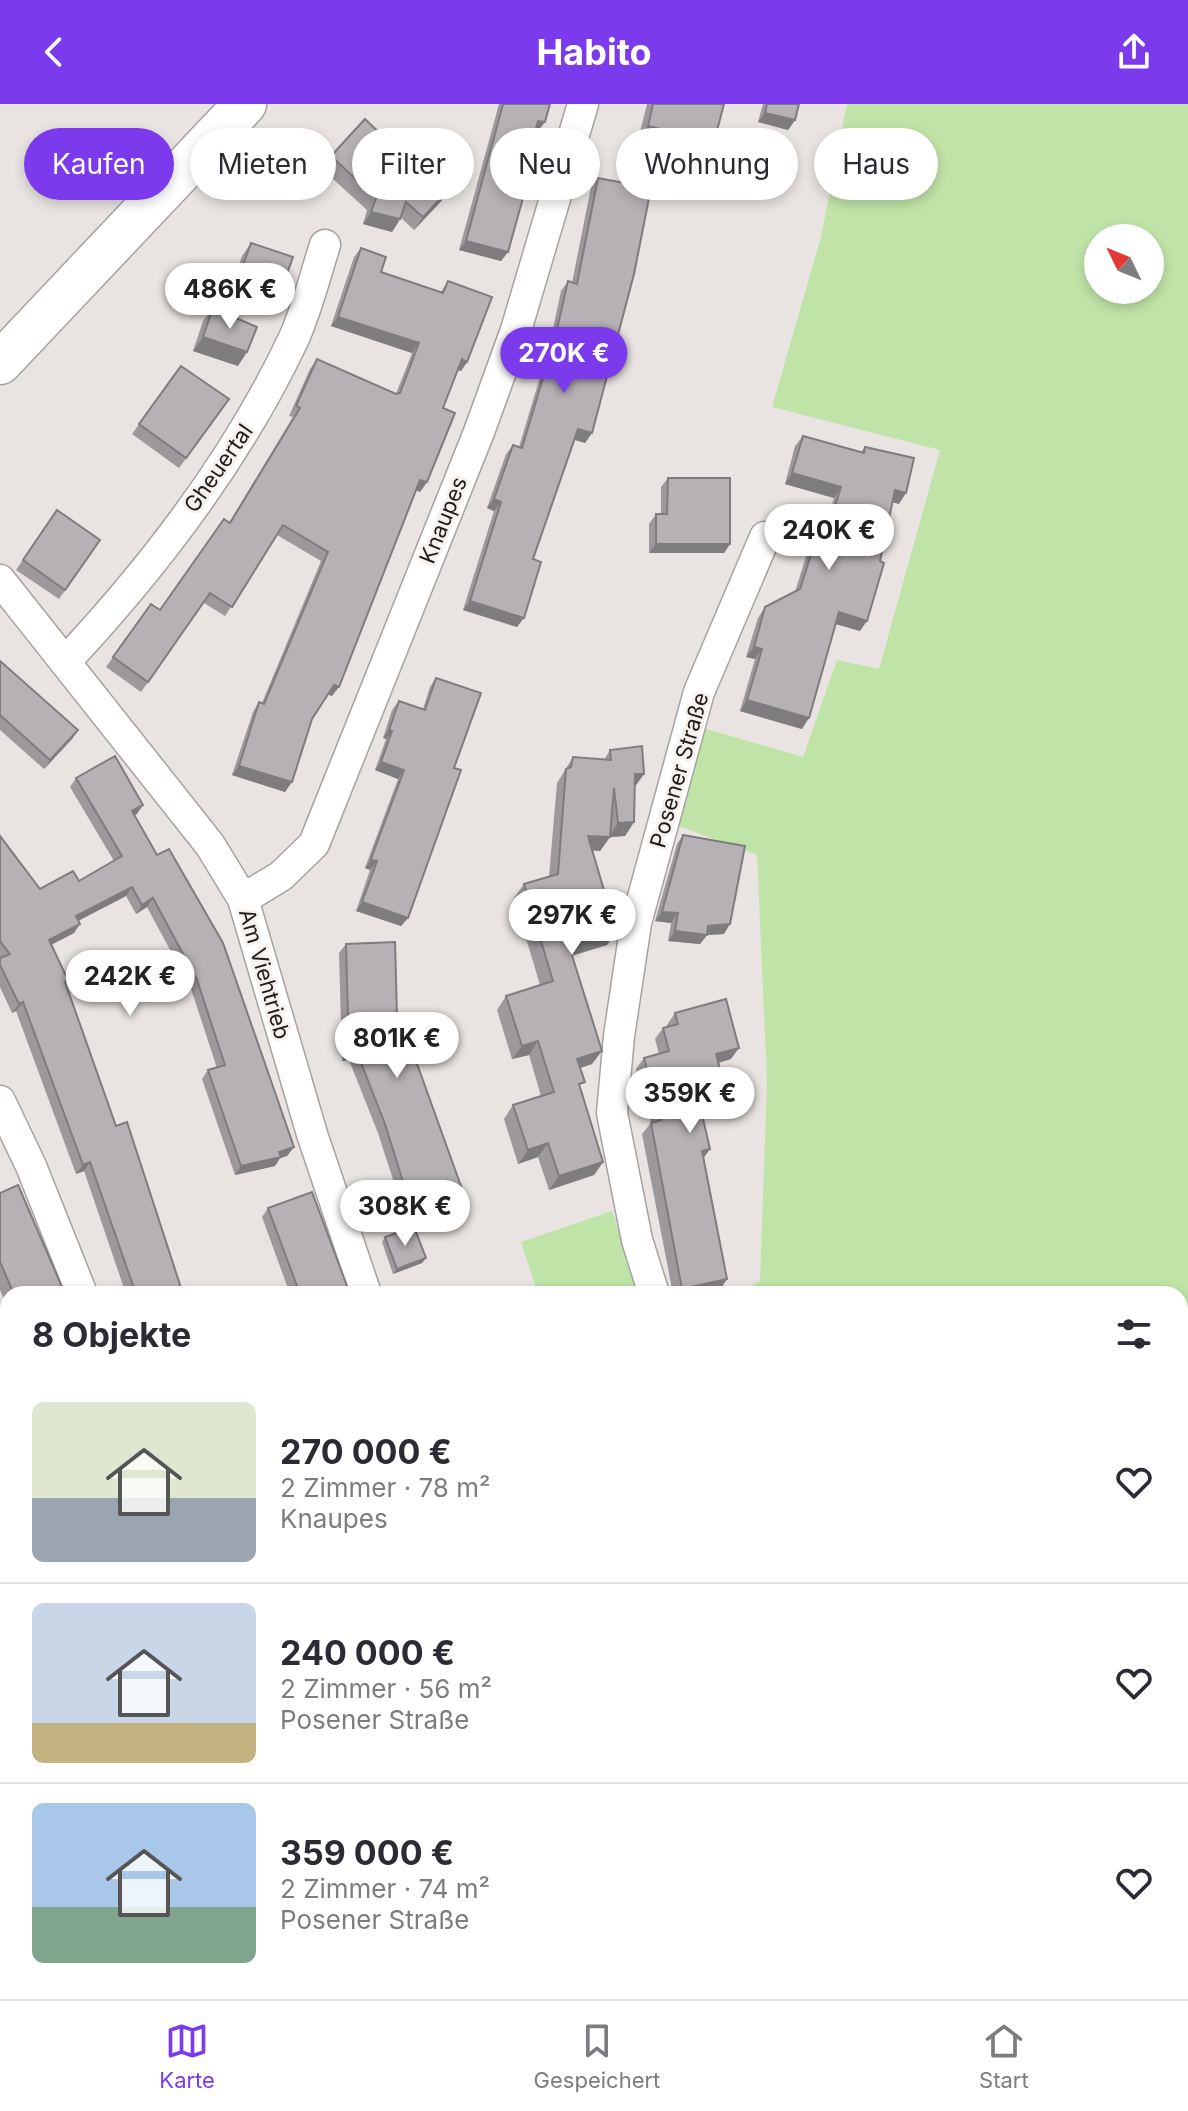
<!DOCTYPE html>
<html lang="de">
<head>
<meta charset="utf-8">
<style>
	:root { --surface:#fff; --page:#f7f7f7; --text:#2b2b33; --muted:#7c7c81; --line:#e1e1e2; --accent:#7c3aed }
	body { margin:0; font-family:Inter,sans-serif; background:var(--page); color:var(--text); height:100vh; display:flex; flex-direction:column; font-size:30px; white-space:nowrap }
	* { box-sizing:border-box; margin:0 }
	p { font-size:26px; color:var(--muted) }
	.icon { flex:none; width:44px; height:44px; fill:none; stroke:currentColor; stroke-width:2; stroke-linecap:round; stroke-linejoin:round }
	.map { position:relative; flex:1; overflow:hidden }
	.drawer { position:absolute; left:0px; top:1182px; width:1188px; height:714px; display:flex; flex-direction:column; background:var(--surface); border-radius:24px 24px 0 0; box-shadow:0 4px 12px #0003 }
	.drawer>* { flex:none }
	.top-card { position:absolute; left:24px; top:24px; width:1140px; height:72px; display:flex; gap:16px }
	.needle { width:52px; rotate:313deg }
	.fabs { position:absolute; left:1084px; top:120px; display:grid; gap:16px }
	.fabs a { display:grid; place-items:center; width:80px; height:80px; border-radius:50%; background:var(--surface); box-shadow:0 4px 12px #0003; font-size:40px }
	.price { position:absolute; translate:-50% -68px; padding:0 18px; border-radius:28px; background:#fff; color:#222; font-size:26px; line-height:52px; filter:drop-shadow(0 2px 4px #0008) }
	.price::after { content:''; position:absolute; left:50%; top:48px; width:24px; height:18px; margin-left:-12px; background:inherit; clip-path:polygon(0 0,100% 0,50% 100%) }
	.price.current { background:var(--accent); color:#fff }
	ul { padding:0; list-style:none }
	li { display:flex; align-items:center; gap:24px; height:200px; padding:0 32px }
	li+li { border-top:2px solid var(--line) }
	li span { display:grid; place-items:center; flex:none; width:224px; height:160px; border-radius:12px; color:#555 }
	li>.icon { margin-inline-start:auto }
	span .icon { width:96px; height:96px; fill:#fffc; stroke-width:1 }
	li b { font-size:34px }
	h2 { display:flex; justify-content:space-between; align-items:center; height:96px; padding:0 32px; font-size:34px }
	.chip { padding:0 28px; border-radius:36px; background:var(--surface); box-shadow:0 4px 12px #0003; font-size:28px; line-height:72px }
	.chip.current { background:var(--accent); color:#fff }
	header { display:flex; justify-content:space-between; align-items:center; height:104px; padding:0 32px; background:var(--accent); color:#fff; font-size:36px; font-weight:700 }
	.tabs { display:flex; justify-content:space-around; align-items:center; height:112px; border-top:2px solid var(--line); background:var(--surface); font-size:22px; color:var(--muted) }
	.tabs a { display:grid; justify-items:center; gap:4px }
	.tabs .current { color:var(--accent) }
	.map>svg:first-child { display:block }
</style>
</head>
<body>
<header><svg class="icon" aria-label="back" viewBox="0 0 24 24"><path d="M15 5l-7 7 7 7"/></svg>Habito<svg class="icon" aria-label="share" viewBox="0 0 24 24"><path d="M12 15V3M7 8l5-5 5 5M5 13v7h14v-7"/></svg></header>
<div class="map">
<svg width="1188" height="1895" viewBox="0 0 1188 1895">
	<rect width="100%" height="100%" fill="#e9e4e1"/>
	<g fill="#c0e4a8" fill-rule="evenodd">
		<path d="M847 0H1188V1606L1180 1605V1190H738L760 1177 767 977 757 751 676 721 703 624 803 653 837 556 879 565 940 346 772 303 821 133ZM1098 134H1150V186H1098Z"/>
		<path d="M612 1107 640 1190H538L521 1138Z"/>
		<path d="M1180 1628 1188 1629V1895H1104L1098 1888H1180Z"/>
		<path d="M186 1888H416L421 1895H190Z"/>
	</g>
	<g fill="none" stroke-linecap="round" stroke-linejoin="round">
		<g stroke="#a7a29f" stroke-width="33">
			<g id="minor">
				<path d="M0 476 210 741 243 795 312 1030 366 1190"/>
				<path d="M65 558C155 462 238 353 294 234 307 205 315 172 325 141"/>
				<path d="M243 795 281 772 314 740 479 328 516 226 583 0"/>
				<path d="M0 997 31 1062 82 1190"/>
				<path d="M654 1190 637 1136 612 1009 619 932 636 819 699 588 765 433"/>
				<path d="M0 1535 8 1533"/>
				<path d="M0 1644 8 1665"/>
				<path d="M0 1726 8 1723"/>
				<path d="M129 1888 133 1895"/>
				<path d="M421 1888 426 1895"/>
				<path d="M849 1888 855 1895"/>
			</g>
		</g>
		<g stroke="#a7a29f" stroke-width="45">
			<path id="secondary" d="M0 259 245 0"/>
		</g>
		<use href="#minor" stroke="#fff" stroke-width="30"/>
		<use href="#secondary" stroke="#fff" stroke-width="42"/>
	</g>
	<g fill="#9d989c">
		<path d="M499 0H550L538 27H536L522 74 508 148 501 157 459 146Z"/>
		<path d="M647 0H724L705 52 638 36Z"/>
		<path d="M763 0H799L795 16 788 26 758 18Z"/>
		<path d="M390 39 457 77 448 90 414 126 401 114 392 128 363 120 367 106 322 65 331 52Z"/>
		<path d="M598 74 592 329 585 339 575 336 533 455 517 523 463 506 494 407 487 404 506 350 513 341 519 343 549 243 561 187 568 177 572 179 591 83Z"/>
		<path d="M251 139 271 202 229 189 242 152Z"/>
		<path d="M361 144 381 168 441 188 448 177 467 258 461 267 458 266 443 304 427 378 420 388 416 386 332 592 328 590 312 615 285 688 232 671 253 608 259 598 262 599 321 457 277 431 225 512 204 499 141 588 106 563 151 500 160 506 229 419 293 313 289 312 310 265 317 255 396 290 412 249 331 222 354 153Z"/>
		<path d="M213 204 238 262 193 247 203 217Z"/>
		<path d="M181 262 229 295 179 364 132 330Z"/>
		<path d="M803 332 861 348 865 343 899 400 893 398 860 527 836 520 802 625 740 607 755 555 746 553 758 514 765 503 795 488 809 443 817 432 822 434 834 394 785 380 795 342Z"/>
		<path d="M668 374 730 440 724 449H649V420L656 410H661V383Z"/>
		<path d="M57 406 100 436 59 495 16 466Z"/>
		<path d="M0 557 78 626 72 635 44 665 0 626Z"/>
		<path d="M436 574 454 664 408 814 401 822 356 807 370 766 365 764 366 761 398 675 375 666 386 635 383 634 392 606 399 597 423 605 430 583Z"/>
		<path d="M610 646 644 670 635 682 634 718 625 732 610 733 600 747 592 746 616 827 607 841 572 852 592 960 580 964V985L603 1058 594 1071 549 1086 538 1053 518 1060 504 1015 513 1001 541 992 529 951 512 955 497 906 506 892 540 881 514 794 524 780 549 772 557 679 573 653 604 656Z"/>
		<path d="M76 674 137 710 134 711 294 1043 287 1052 280 1054 275 1062 235 1071 202 975 208 966 217 964 191 885 147 803 136 810 126 792 78 817 74 829 51 841 116 1022 183 1190H126L84 1067 76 1070 16 907 12 909 0 883V732L40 785 79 777 114 757 70 683Z"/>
		<path d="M683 731 724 830 707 831 700 840 668 837 671 819 655 817 677 740Z"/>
		<path d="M346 840 398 948 466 1096 460 1105 408 1122 378 1029 349 956 342 957 339 849Z"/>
		<path d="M675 909 731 955 718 959 724 981 716 993 699 998 710 1045 703 1054 727 1175 719 1187 704 1190H673L642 1030 651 1019 636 965 644 954 659 950 655 935 663 924 667 922V921Z"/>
		<path d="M0 1089 65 1190H8V1205L0 1186Z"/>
		<path d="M268 1104 350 1190H290L262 1113Z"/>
		<path d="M385 1133 426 1154 422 1159 393 1170 382 1138Z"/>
		<path d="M8 1734V1817L0 1800 4 1735Z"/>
		<path d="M8 1851V1888H95L84 1895H0V1871L7 1866 2 1859Z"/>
		<path d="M481 1888H541L532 1895H486Z"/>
		<path d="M758 1888H831L837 1895H765Z"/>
		<path d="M917 1888H993L999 1894 1011 1895H924Z"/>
	</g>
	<g fill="#7f7c7f">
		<path d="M765 9 795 16 788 26 758 18Z"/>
		<path d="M538 17 545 18 538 27 532 26Z"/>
		<path d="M648 22 714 38 705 52 638 36Z"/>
		<path d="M457 77 448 90 414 126 423 113Z"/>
		<path d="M371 108 400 115 392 128 363 120Z"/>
		<path d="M466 137 508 148 501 157 459 146Z"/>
		<path d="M238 175 280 189 271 202 229 189Z"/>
		<path d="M338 213 419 239 412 249 331 222Z"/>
		<path d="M203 233 247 248 238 262 193 247Z"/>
		<path d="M462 255 467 258 461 267 455 265Z"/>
		<path d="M578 325 592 329 585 339 572 335Z"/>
		<path d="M792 369 841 383 834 394 785 380Z"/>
		<path d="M420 376 427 378 420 388 414 385Z"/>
		<path d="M895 386 906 389 899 400 888 397Z"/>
		<path d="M494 395 501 398 494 407 487 404Z"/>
		<path d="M656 440H730L724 449H649Z"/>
		<path d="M470 497 524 514 517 523 463 506Z"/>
		<path d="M839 508 867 517 860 527 832 519Z"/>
		<path d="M754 543 762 545 755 555 746 553Z"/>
		<path d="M334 581 339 583 332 592 327 590Z"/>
		<path d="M747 596 809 614 802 625 740 607Z"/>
		<path d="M78 626 72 635 44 665 50 656Z"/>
		<path d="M389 626 392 627 386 635 383 634Z"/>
		<path d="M381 658 404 666 398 675 375 666Z"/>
		<path d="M239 662 292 678 285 688 232 671Z"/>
		<path d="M635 670H644L634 684Z"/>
		<path d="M143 701 137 710 126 716 132 707Z"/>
		<path d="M634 718 625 732 609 733 618 719Z"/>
		<path d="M588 732 610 733 600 747 578 745Z"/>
		<path d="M371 756 377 757 370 766 365 764Z"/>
		<path d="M132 783 126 792 70 821 76 812Z"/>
		<path d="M153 794 147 803 136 810 142 801Z"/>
		<path d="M362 798 408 814 401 822 356 807Z"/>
		<path d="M662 808 678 809 671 819 655 817Z"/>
		<path d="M80 820 74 829 43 845 49 836Z"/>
		<path d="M730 820 724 830 707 831 700 840 668 837 675 827Z"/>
		<path d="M616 827 607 841 559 855 569 842Z"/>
		<path d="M23 898 16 907 12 909 19 900Z"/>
		<path d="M538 937 529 951 512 955 522 942Z"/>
		<path d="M739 944 731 955 708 962 716 950Z"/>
		<path d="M356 946 349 956 342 957 349 948Z"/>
		<path d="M602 947 592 960 568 968 577 955Z"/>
		<path d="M724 981 716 993 689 1000 697 989Z"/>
		<path d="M548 1039 538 1053 518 1060 528 1046Z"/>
		<path d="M294 1043 287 1052 280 1054 275 1062 235 1071 241 1062Z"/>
		<path d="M710 1045 702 1056V1047Z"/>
		<path d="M90 1058 84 1067 76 1070 83 1061Z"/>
		<path d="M603 1058 594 1071 549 1086 559 1072Z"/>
		<path d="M466 1096 460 1105 408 1122 414 1113Z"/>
		<path d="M426 1154 422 1159 393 1170 397 1165Z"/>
		<path d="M727 1175 719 1187 704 1190H678L682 1185Z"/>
		<path d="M8 1490V1496L0 1501V1495Z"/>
		<path d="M8 1700V1706L0 1709V1703Z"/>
		<path d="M87 1888H95L84 1895H76Z"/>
		<path d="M536 1888H541L532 1895H525Z"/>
	</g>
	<g fill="#b6b1b5" stroke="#7f7c7f" stroke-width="2">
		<path d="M503 0H550L545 18 538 17 522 74 528 76 508 148 466 137Z"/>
		<path d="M653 0H724L714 38 648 22Z"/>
		<path d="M767 0H799L795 16 765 9Z"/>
		<path d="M365 15 390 39 402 27 457 77 423 113 406 98 400 115 371 108 376 94 331 52Z"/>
		<path d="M598 74 651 84 634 170 592 329 578 325 533 455 541 458 524 514 470 497 501 398 494 395 513 341 522 344 555 234 568 177 577 180Z"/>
		<path d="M251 139 293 153 280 189 238 175Z"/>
		<path d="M361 144 386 153 381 168 443 189 448 177 492 193 467 258 462 255 443 304 455 309 427 378 420 376 339 583 334 581 312 615 292 678 239 662 259 598 264 600 328 448 283 421 232 503 210 489 148 578 113 553 151 500 160 506 224 415 230 419 300 304 296 302 317 255 396 290 400 289 419 239 338 213Z"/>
		<path d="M213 204 257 223 247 248 203 233Z"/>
		<path d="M181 262 229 295 186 354 139 320Z"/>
		<path d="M803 332 864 349 865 343 914 354 906 389 895 386 880 457 884 459 867 517 839 508 809 614 747 596 762 545 754 543 765 503 800 485 817 432 825 435 841 383 792 369Z"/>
		<path d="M668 374H730V440H656V410H667Z"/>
		<path d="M57 406 100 436 65 486 23 456Z"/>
		<path d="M0 557 78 626 50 656 0 611Z"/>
		<path d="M436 574 481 589 454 664 461 666 408 814 362 798 377 757 371 756 372 752 404 666 381 658 392 627 389 626 399 597 425 606Z"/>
		<path d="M642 642 644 670H635L634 718 618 719 614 684 610 733 588 732 616 827 569 842 602 947 577 955 585 978 579 980 603 1058 559 1072 548 1039 528 1046 513 1001 554 988 538 937 522 942 506 892 553 877 524 780 558 770 566 665 571 663 573 653 611 656 610 646Z"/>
		<path d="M115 652 143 701 132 707 157 751 169 745 223 839 294 1043 279 1048 281 1053 241 1062 208 966 225 961 197 876 153 794 142 801 132 783 76 812 80 820 49 836 68 876 65 878 116 1022 127 1018 183 1190H136L90 1058 83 1061 23 898 19 900 0 861V854L10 850 0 837V732L40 785 73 767 79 777 122 752 76 674Z"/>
		<path d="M683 731 745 742 730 820 708 822 707 831 675 827 678 809 662 808Z"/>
		<path d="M395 838 398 948 411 943 466 1096 414 1113 385 1020 356 946 349 948 346 840Z"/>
		<path d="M726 895 739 944 716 950 724 981 697 989 710 1045 702 1047 727 1175 682 1185 651 1019 661 1016 644 954 669 947 663 924 678 920 675 909Z"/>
		<path d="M18 1081 65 1190H14L0 1158V1089Z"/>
		<path d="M312 1088 350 1190H300L268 1104Z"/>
		<path d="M414 1123 426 1154 397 1165 385 1133Z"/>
		<path d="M224 1186 226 1190H214Z"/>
		<path d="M0 1391 8 1407V1490L0 1495Z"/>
		<path d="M0 1665 6 1672 8 1677V1700L0 1703Z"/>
		<path d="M0 1732 4 1735 8 1734V1795L7 1791 0 1794Z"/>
		<path d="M8 1866V1888H87L76 1895H0V1871Z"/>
		<path d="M493 1888H536L525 1895H498Z"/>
		<path d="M773 1888H831L837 1895H780Z"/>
		<path d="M932 1888H993L999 1894 1005 1888 1011 1895H939Z"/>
	</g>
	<g text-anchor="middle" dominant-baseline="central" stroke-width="6" stroke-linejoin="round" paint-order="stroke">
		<g font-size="22" fill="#1f1d1c" stroke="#f7f1ee">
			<text transform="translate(218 364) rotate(-55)">Gheuertal</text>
			<text transform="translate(443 416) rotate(-68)">Knaupes</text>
			<text transform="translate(679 666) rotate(-74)">Posener Straße</text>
			<text transform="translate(265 870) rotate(74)">Am Viehtrieb</text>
		</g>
	</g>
</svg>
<div class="fabs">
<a><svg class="needle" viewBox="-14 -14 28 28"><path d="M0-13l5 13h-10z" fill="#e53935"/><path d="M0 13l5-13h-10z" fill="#7c7c81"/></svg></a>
</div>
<b class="price" style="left:230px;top:227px">486K €</b>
<b class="price current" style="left:564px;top:291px">270K €</b>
<b class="price" style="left:829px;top:468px">240K €</b>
<b class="price" style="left:572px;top:853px">297K €</b>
<b class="price" style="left:130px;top:914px">242K €</b>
<b class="price" style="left:397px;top:976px">801K €</b>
<b class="price" style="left:690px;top:1031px">359K €</b>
<b class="price" style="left:405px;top:1144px">308K €</b>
<div class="top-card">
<a class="chip current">Kaufen</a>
<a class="chip">Mieten</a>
<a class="chip">Filter</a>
<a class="chip">Neu</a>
<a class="chip">Wohnung</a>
<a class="chip">Haus</a>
</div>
<section class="drawer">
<h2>8 Objekte<svg class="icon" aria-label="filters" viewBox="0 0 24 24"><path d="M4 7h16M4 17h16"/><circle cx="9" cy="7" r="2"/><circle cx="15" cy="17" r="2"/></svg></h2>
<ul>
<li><span style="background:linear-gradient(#dfe7d0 60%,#9aa5b1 0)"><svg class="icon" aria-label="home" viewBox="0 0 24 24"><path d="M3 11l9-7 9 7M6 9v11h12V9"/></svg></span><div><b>270 000 €</b><p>2 Zimmer · 78 m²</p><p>Knaupes</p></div><svg class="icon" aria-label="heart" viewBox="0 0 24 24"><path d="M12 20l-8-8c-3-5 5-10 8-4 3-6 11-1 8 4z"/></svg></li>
<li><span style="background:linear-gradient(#c9d6e8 75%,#c2b280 0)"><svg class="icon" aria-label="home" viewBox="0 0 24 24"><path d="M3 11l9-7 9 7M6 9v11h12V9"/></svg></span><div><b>240 000 €</b><p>2 Zimmer · 56 m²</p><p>Posener Straße</p></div><svg class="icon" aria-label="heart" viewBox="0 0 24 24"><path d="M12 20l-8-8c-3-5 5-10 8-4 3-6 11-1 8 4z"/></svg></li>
<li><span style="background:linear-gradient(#a9c7e8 65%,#7fa58c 0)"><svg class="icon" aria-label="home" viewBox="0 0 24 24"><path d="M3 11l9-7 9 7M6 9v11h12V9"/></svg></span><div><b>359 000 €</b><p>2 Zimmer · 74 m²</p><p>Posener Straße</p></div><svg class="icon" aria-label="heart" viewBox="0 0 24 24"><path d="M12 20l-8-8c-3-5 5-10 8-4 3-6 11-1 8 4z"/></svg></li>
</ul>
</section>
</div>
<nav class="tabs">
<a class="current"><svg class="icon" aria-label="map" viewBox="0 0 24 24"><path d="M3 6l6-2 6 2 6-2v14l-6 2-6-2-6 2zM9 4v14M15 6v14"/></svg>Karte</a>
<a><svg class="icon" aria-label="saved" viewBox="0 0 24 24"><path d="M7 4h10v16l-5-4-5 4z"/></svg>Gespeichert</a>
<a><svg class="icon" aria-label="home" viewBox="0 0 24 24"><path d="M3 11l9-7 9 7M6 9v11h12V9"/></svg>Start</a>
</nav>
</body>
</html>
